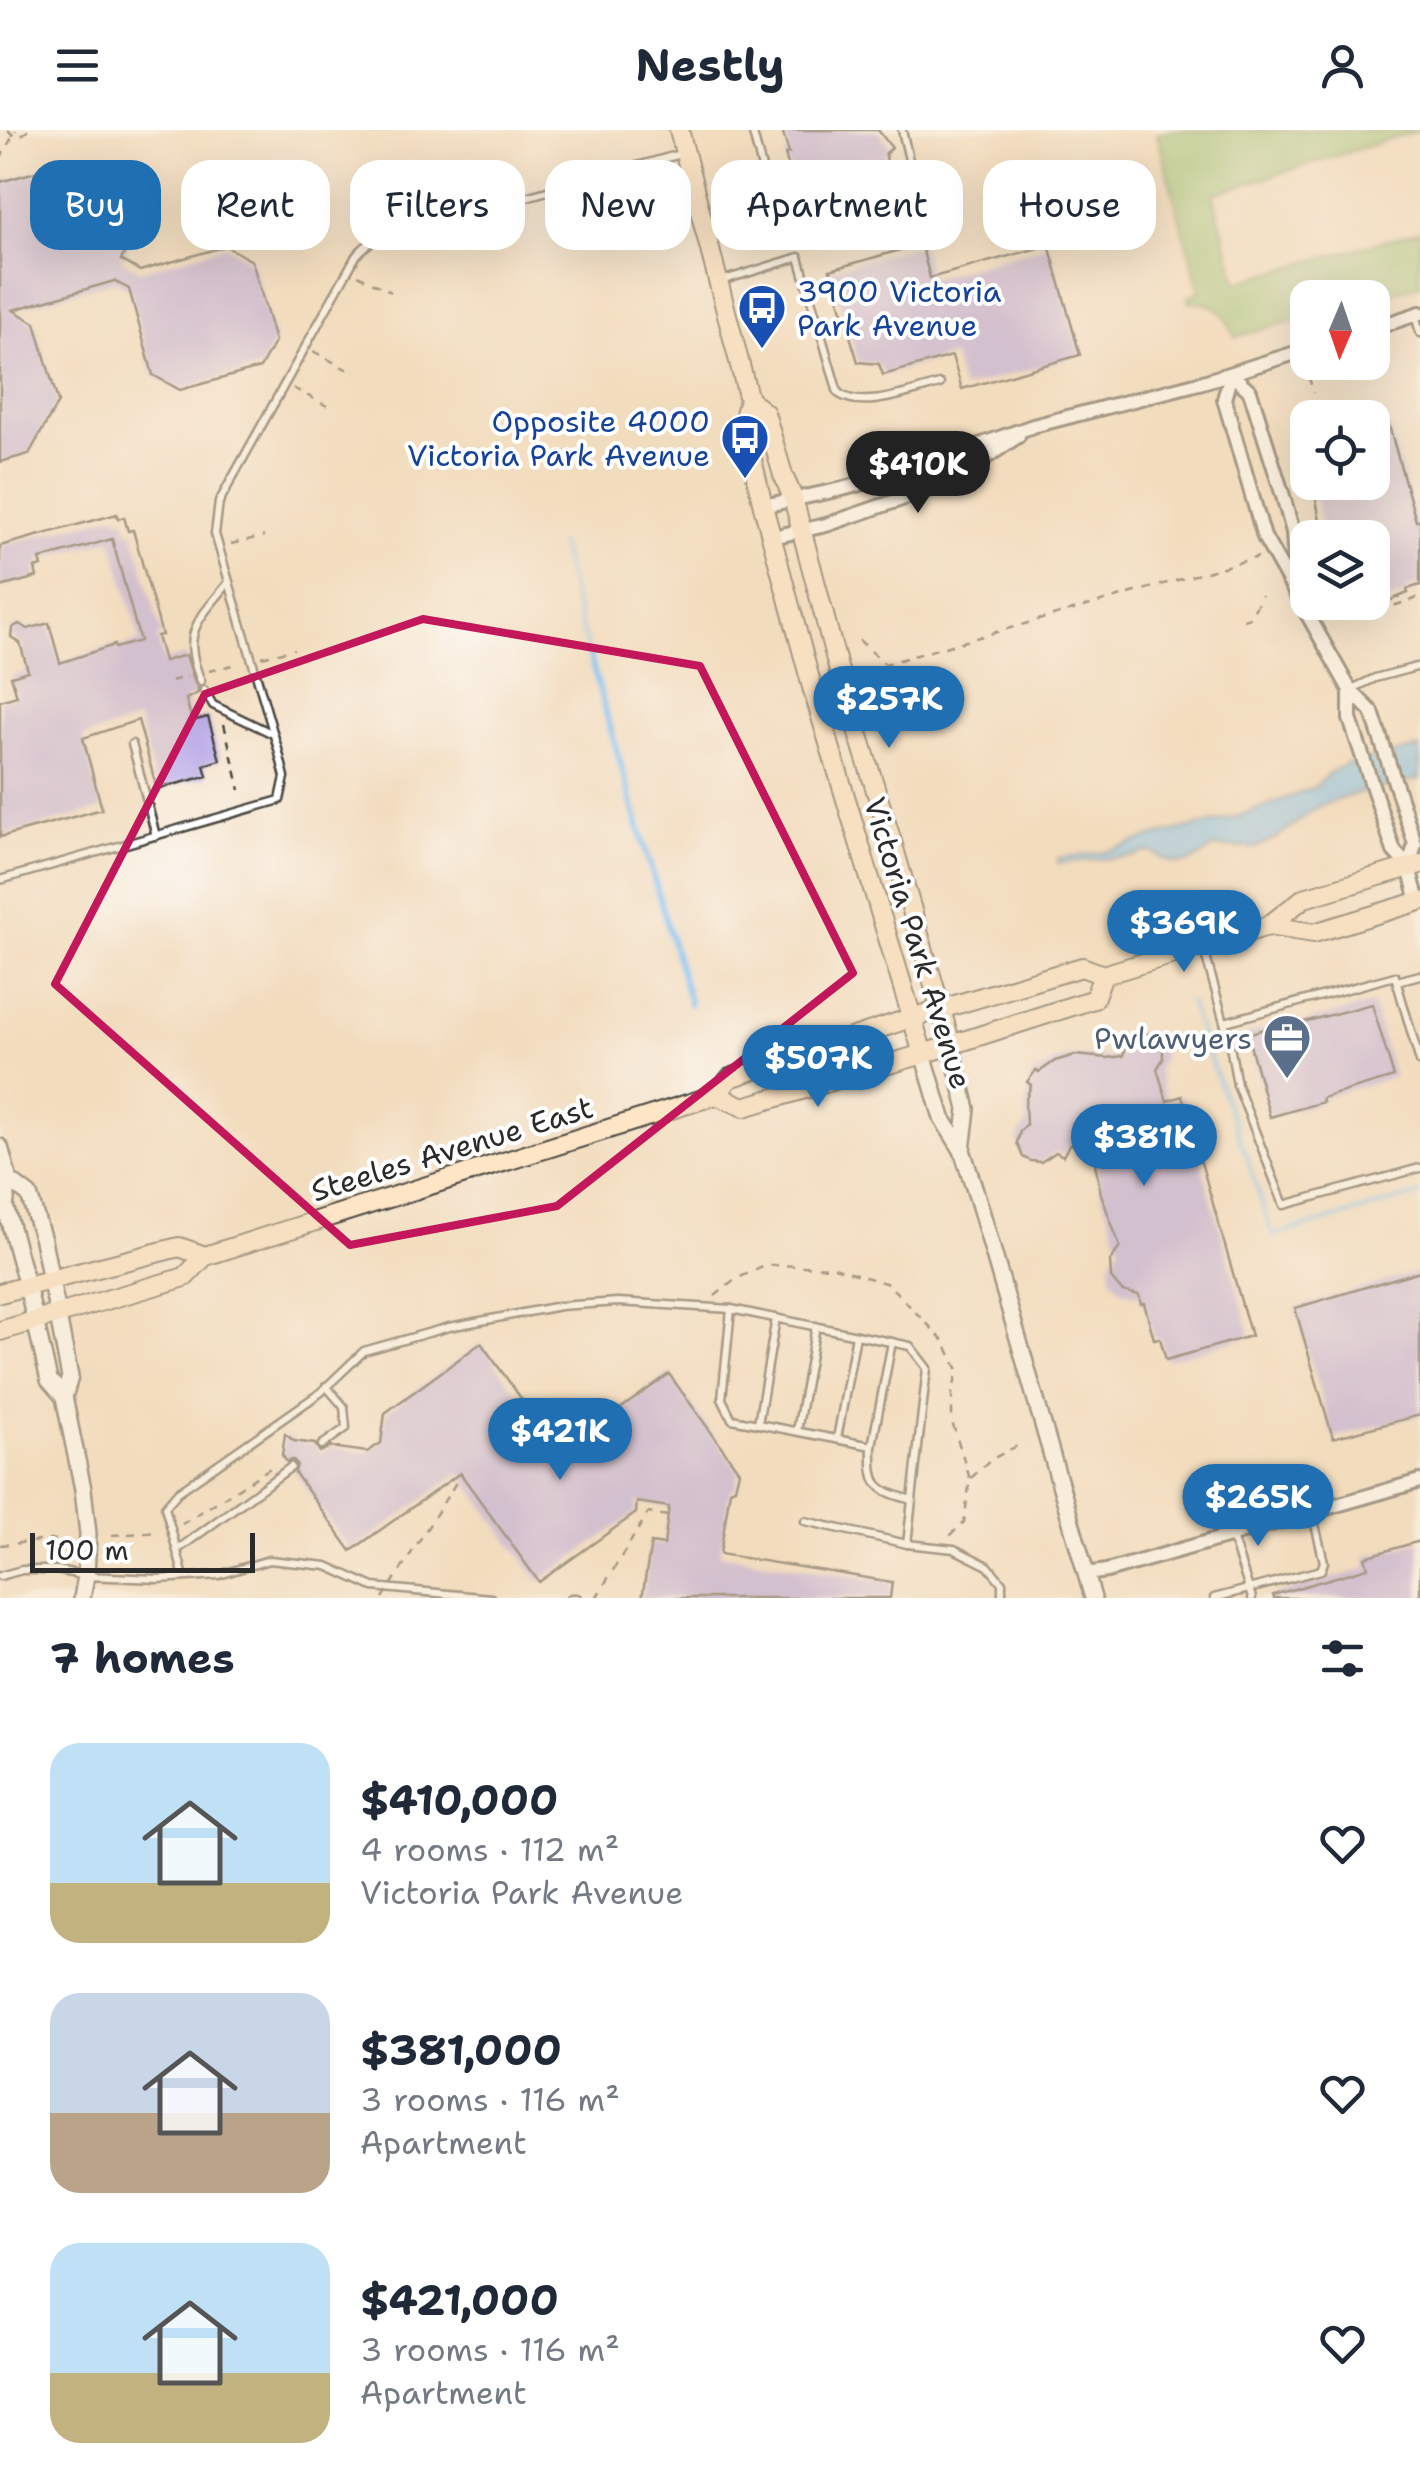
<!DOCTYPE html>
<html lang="en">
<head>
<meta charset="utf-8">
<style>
	:root { --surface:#fff; --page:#f6f6f7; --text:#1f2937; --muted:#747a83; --accent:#1f6fb2 }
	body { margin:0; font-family:"Shantell Sans",sans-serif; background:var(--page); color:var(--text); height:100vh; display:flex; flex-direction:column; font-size:38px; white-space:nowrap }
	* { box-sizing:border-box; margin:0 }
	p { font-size:32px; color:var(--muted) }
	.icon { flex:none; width:55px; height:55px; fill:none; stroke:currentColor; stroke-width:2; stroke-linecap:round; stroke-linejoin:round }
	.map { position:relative; height:1468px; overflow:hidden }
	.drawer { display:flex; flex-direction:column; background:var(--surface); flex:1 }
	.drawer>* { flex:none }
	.banner { position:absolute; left:30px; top:30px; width:1360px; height:90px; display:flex; gap:20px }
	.needle { width:65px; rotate:182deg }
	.fabs { position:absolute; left:1290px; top:150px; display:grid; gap:20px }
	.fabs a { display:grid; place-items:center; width:100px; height:100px; border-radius:20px; background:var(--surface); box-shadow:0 10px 40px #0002; font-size:50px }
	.scale { position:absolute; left:30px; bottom:25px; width:225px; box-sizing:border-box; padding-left:10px; border:5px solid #2b2b2b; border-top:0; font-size:28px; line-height:35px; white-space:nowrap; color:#2b2b2b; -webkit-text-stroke:8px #fff; paint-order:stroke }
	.price { position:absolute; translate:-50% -85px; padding:0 22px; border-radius:35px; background:var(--accent); color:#fff; font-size:32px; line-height:65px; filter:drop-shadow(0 2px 5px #0008) }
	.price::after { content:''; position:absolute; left:50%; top:60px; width:30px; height:22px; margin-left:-15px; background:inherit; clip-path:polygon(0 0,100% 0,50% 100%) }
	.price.current { background:#222; color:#fff }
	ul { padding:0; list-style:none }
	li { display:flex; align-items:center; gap:30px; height:250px; padding:0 50px }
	li span { display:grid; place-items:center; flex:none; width:280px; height:200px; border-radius:30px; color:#555 }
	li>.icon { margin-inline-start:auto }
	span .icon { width:120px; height:120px; fill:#fffc; stroke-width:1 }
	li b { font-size:42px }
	h2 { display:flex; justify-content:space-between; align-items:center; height:120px; padding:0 50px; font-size:42px }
	.pill { padding:0 35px; border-radius:30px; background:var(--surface); box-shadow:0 10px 40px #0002; font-size:35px; line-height:90px }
	.pill.current { background:var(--accent); color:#fff }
	header { display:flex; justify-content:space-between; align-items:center; height:130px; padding:0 50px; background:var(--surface); font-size:45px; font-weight:700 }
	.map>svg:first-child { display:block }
</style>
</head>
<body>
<header><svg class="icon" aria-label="menu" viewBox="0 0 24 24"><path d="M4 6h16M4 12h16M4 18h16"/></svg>Nestly<svg class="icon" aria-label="person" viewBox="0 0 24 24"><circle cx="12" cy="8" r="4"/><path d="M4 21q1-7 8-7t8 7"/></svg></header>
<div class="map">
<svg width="1420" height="1468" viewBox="0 0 1420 1468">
	<rect width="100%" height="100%" fill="#fff"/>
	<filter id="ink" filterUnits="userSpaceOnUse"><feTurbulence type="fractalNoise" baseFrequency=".01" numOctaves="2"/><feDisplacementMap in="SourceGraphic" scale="20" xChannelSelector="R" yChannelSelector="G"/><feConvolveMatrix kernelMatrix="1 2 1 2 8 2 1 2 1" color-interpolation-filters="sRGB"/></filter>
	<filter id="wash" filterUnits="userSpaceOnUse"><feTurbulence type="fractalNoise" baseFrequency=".0048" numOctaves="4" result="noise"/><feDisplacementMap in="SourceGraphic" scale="40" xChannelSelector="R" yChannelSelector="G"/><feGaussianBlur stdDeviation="2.25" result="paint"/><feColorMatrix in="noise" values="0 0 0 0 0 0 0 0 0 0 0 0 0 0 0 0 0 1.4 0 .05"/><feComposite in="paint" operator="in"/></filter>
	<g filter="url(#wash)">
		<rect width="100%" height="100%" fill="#f2dcbe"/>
		<path fill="#92c272" stroke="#5e764e" stroke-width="2.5" d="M1169 0H1420L1213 64 1237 152 1420 101V155L1373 168H1308L1307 187 1235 207C1223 182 1221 172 1190 172L1188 167 1200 162 1157 4Z"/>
		<path fill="#7ac0f1" stroke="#52768e" stroke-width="2.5" d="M1420 618V649L1355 664 1319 676 1276 708 1255 718 1214 717C1204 725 1187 736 1175 733 1157 730 1156 715 1135 726L1058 733V728L1105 722 1155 706 1237 687 1315 657 1329 643 1346 634Z"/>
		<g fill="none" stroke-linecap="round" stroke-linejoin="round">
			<g stroke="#7ac0f1" stroke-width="5">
				<path d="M560 414 575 475 690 874"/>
				<path d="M1189 872 1248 1031 1273 1106 1420 1064"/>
			</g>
		</g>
		<g id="blocks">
			<g fill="#ae9de2">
				<path d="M782 0H878L892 18 885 24 891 45 886 53 800 78 785 24 789 23Z"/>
				<path d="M74 31 122 58 134 106 121 130 140 141 226 116 252 131 275 211 260 238 180 260 153 245 129 159 114 151 13 180 35 193 58 272 29 324 0 332V52Z"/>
				<path d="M921 114 930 148 1049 115 1080 225 962 259 952 226 883 245 879 234 858 232 830 140Z"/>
				<path d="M1388 292 1416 391 1420 390V455L1407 459 1408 463 1379 475 1372 452V408H1323L1313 352H1372V297Z"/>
				<path d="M117 384 118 389 124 387 128 401 133 400 162 505 157 506 164 531 186 525 195 553 198 557V563L186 569 192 591 208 587 220 630 204 635 207 646 157 659 138 590 83 608 102 679 0 707V571L17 566 11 546 28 541 20 513 11 507 12 498 19 494 28 499 49 493 60 533 114 515 115 518 140 511 112 409 40 429 42 436 35 438 37 447 0 457V416Z"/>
				<path d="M1372 874 1394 947 1322 968 1323 972 1270 987 1247 904 1299 889 1300 893Z"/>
				<path d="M1145 903 1156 907 1163 917V929L1157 939 1167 971 1182 966 1251 1206 1166 1230 1160 1208 1154 1209 1144 1173 1141 1174 1139 1165 1122 1161 1111 1148 1110 1131 1120 1117 1101 1064 1090 1008 1069 1015 1063 1026 1056 1022 1041 1032 1031 1031 1023 1027 1017 1013 1020 1001 1026 995 1025 972 1031 955 1027 952 1036 940 1039 942 1055 931 1075 925 1107 928 1123 926 1128 910 1136 905Z"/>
				<path d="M1420 1141V1285L1333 1308 1295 1178Z"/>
				<path d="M481 1213 560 1322 669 1244 739 1341 735 1358 730 1360 720 1424 892 1452 890 1468H642L651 1413 664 1415 669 1377 637 1372 636 1383 539 1452 460 1343 351 1421 295 1343 297 1334 293 1330 287 1332 282 1325 285 1304 294 1311 315 1314 320 1322 331 1317 367 1322 381 1313 385 1283Z"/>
				<path d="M1420 1411V1468H1274L1273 1465 1368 1438 1365 1427Z"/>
			</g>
		</g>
	</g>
	<g filter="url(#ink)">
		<use href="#blocks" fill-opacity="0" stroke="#494641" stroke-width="2.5"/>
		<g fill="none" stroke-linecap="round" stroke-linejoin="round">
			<g stroke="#494641" stroke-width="11">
				<g id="service">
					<path d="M752 0 776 91"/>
					<path d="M709 107 776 91 802 92 904 63 913 47 902 0"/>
					<path d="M721 151 799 127 838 263C862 281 912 261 940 254"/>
					<path d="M1415 185 1420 203"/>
					<path d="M201 551C180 501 199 490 229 452"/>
					<path d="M204 560 213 575 271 603"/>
					<path d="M1350 560 1375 548 1420 536"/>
					<path d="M132 614 156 706"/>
					<path d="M0 750 280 670 285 647 278 619 215 404 219 372 356 126C367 112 377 109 393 104L684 23"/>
					<path d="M1203 816 1229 910 1237 955 1284 1075 1420 1038"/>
					<path d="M1397 851 1420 845"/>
					<path d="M1225 892 1395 846 1420 932"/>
					<path d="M731 1179 722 1269 732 1289 872 1316C871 1355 874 1360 912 1370"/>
					<path d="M758 1294 776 1188"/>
					<path d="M797 1301 816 1196"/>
					<path d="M837 1309 856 1205"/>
					<path d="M322 1315 346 1298 344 1277 326 1256"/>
					<path d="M872 1316 892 1212"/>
					<path d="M805 1391 907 1414 954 1419 988 1436 1002 1453V1468"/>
					<path d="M1232 1407 1252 1468"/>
					<path d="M177 1420 291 1337"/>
					<path d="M0 1446 22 1440H57L86 1446 158 1449 219 1445 269 1430 327 1436 373 1457 491 1468"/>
					<path d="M184 1447 165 1377 178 1362 320 1263 364 1221 449 1197 560 1176 618 1172 731 1179 910 1216 927 1238 907 1414"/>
					<path d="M571 1468H577"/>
					<path d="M1214 1468 1321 1440 1324 1432 1312 1382"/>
				</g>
			</g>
			<g stroke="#494641" stroke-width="18">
				<g id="minor">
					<path d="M1372 199 1420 183"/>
					<path d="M763 376 842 359 907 341 1033 296 1203 252 1308 219"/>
					<path d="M773 407 826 395 948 353 1018 306"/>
					<path d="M1297 467 1293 402 1283 366 1250 261 1231 244 1224 269 1264 407 1350 560 1372 582 1415 714 1409 737"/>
					<path d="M1350 560V589L1394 721 1409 737 1418 772"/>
					<path d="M1086 1444 1107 1441 1420 1351"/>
				</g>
			</g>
			<g stroke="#494641" stroke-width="20">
				<g id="tertiary">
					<path d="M951 914 967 979 962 1020"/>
					<path d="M923 924 942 988 962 1020 979 1073 1093 1468"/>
					<path d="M0 1017 9 1050 5 1076 27 1156 49 1250 64 1267"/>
					<path d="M9 1050 29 1065 43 1110 70 1247 64 1267 83 1359 88 1404 86 1446 82 1468"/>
				</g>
			</g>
			<g stroke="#494641" stroke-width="22">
				<g id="secondary">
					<path d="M679 0 749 270 743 291 763 376 812 557 923 924"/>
					<path d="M749 270 765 283 783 345 793 368 840 545 892 712 951 914"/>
					<path d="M1268 796 1314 803 1420 771"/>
					<path d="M716 965 744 977 923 924 1094 869 1103 845"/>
					<path d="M0 1163 179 1117 205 1126"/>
					<path d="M0 1201 185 1147 205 1126 716 965 730 948 911 888 1082 837 1103 845 1268 796 1304 768 1420 734"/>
				</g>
			</g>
			<g stroke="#494641" stroke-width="2.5" stroke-dasharray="8 8" stroke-linecap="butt">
				<path d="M8 0 13 5 20 6 29 0"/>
				<path d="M0 29 16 0"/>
				<path d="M358 145 391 162"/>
				<path d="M313 221 348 240"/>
				<path d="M1309 247 1313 263"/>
				<path d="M293 258 327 276"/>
				<path d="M231 414 264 406"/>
				<path d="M1371 472 1374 482 1415 469 1420 463"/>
				<path d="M1243 490 1250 488 1262 465"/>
				<path d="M859 510 884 533"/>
				<path d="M262 527 294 519"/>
				<path d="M209 541 240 533"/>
				<path d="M171 551 187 547"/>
				<path d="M876 567 885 534 1258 427"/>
				<path d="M224 594 240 660"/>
				<path d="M715 1166 736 1149 767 1135 834 1137 888 1154 944 1211 958 1240 952 1264V1292L970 1349 964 1392 950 1406"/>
				<path d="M971 1348 992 1329 1019 1315"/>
				<path d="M182 1394 275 1335"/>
				<path d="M112 1405 160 1402"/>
				<path d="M0 1415 60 1409"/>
				<path d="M596 1468 648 1383 668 1386"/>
			</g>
			<use href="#service" stroke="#fff" stroke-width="6"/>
			<use href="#minor" stroke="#fff" stroke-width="12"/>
			<use href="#tertiary" stroke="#fff" stroke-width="15"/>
			<use href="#secondary" stroke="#fde5c5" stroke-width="18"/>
			<path stroke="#494641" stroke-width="2.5" stroke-dasharray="8 8" stroke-linecap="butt" d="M383 1468 462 1343"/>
		</g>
	</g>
	<path d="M0 0H1420V1468H0ZM423 489 700 536 853 843 557 1076 350 1115 55 854 205 564Z" fill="#f2dcbe" fill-opacity=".55" fill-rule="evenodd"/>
	<path fill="none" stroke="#c2185b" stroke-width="8" stroke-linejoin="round" d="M423 489 700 536 853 843 557 1076 350 1115 55 854 205 564Z"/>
	<defs>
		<g id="bus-pin" transform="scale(2.5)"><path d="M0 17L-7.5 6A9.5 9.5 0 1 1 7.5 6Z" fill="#1a4fb4" stroke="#fff"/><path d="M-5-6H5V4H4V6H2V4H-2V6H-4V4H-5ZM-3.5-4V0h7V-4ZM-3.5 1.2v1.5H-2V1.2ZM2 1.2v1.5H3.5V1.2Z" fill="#fff"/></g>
		<g id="office-pin" transform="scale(2.5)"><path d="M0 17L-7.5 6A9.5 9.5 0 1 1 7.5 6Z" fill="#5c6f8a" stroke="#fff"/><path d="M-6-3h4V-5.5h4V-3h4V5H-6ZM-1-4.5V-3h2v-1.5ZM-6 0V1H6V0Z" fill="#fff"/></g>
	</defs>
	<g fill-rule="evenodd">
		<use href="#bus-pin" x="762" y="178"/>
		<use href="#bus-pin" x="745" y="308"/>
		<use href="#office-pin" x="1287" y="908"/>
	</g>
	<g text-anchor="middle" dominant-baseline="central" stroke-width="8" stroke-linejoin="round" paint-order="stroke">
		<g font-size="30" fill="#164399" stroke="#fff" text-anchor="start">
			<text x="797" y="161">3900 Victoria<tspan x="797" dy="34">Park Avenue</tspan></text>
			<text x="710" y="291" text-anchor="end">Opposite 4000<tspan x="710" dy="34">Victoria Park Avenue</tspan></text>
		</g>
		<g font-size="30" fill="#2b2b2b" stroke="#fff">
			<text transform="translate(918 813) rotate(73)">Victoria Park Avenue</text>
			<text transform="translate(452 1019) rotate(-17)">Steeles Avenue East</text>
		</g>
		<g font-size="30" fill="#4e5e75" stroke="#fff" text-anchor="end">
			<text x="1252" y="908">Pwlawyers</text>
		</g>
	</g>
</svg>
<div class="fabs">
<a><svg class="needle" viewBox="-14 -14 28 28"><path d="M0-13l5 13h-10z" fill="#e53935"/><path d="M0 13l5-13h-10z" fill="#747a83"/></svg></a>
<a><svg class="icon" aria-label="locate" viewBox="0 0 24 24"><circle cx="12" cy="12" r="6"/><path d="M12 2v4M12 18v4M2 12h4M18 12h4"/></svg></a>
<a><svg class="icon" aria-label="layers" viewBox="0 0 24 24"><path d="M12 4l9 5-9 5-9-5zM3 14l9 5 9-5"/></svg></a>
</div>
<div class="scale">100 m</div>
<b class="price current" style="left:918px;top:386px">$410K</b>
<b class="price" style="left:889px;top:621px">$257K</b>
<b class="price" style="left:1184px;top:845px">$369K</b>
<b class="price" style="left:818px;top:980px">$507K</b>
<b class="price" style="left:1144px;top:1059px">$381K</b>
<b class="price" style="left:560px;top:1353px">$421K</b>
<b class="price" style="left:1258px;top:1419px">$265K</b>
<div class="banner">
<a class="pill current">Buy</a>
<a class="pill">Rent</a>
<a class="pill">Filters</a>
<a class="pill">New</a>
<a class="pill">Apartment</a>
<a class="pill">House</a>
</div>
</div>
<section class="drawer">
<h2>7 homes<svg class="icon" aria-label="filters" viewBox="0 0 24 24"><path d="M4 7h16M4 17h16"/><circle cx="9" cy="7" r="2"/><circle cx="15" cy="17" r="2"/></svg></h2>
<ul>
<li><span style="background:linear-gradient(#bfe0f5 70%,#c2b280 0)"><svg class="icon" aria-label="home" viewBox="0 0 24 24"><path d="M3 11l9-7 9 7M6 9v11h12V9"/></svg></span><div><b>$410,000</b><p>4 rooms · 112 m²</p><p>Victoria Park Avenue</p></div><svg class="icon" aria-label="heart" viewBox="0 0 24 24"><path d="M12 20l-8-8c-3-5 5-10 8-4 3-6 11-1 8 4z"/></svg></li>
<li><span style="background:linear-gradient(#c9d6e8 60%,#b9a48a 0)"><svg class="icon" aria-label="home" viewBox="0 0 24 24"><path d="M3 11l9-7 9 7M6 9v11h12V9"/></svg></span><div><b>$381,000</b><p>3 rooms · 116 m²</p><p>Apartment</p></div><svg class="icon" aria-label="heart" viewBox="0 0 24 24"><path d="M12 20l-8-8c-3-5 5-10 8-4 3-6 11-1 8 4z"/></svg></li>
<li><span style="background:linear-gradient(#bfe0f5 65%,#c2b280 0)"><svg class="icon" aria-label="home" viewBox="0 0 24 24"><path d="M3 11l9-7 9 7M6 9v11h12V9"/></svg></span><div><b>$421,000</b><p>3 rooms · 116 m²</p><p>Apartment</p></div><svg class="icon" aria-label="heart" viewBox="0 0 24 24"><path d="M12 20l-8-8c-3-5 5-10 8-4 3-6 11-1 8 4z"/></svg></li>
</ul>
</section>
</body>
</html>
